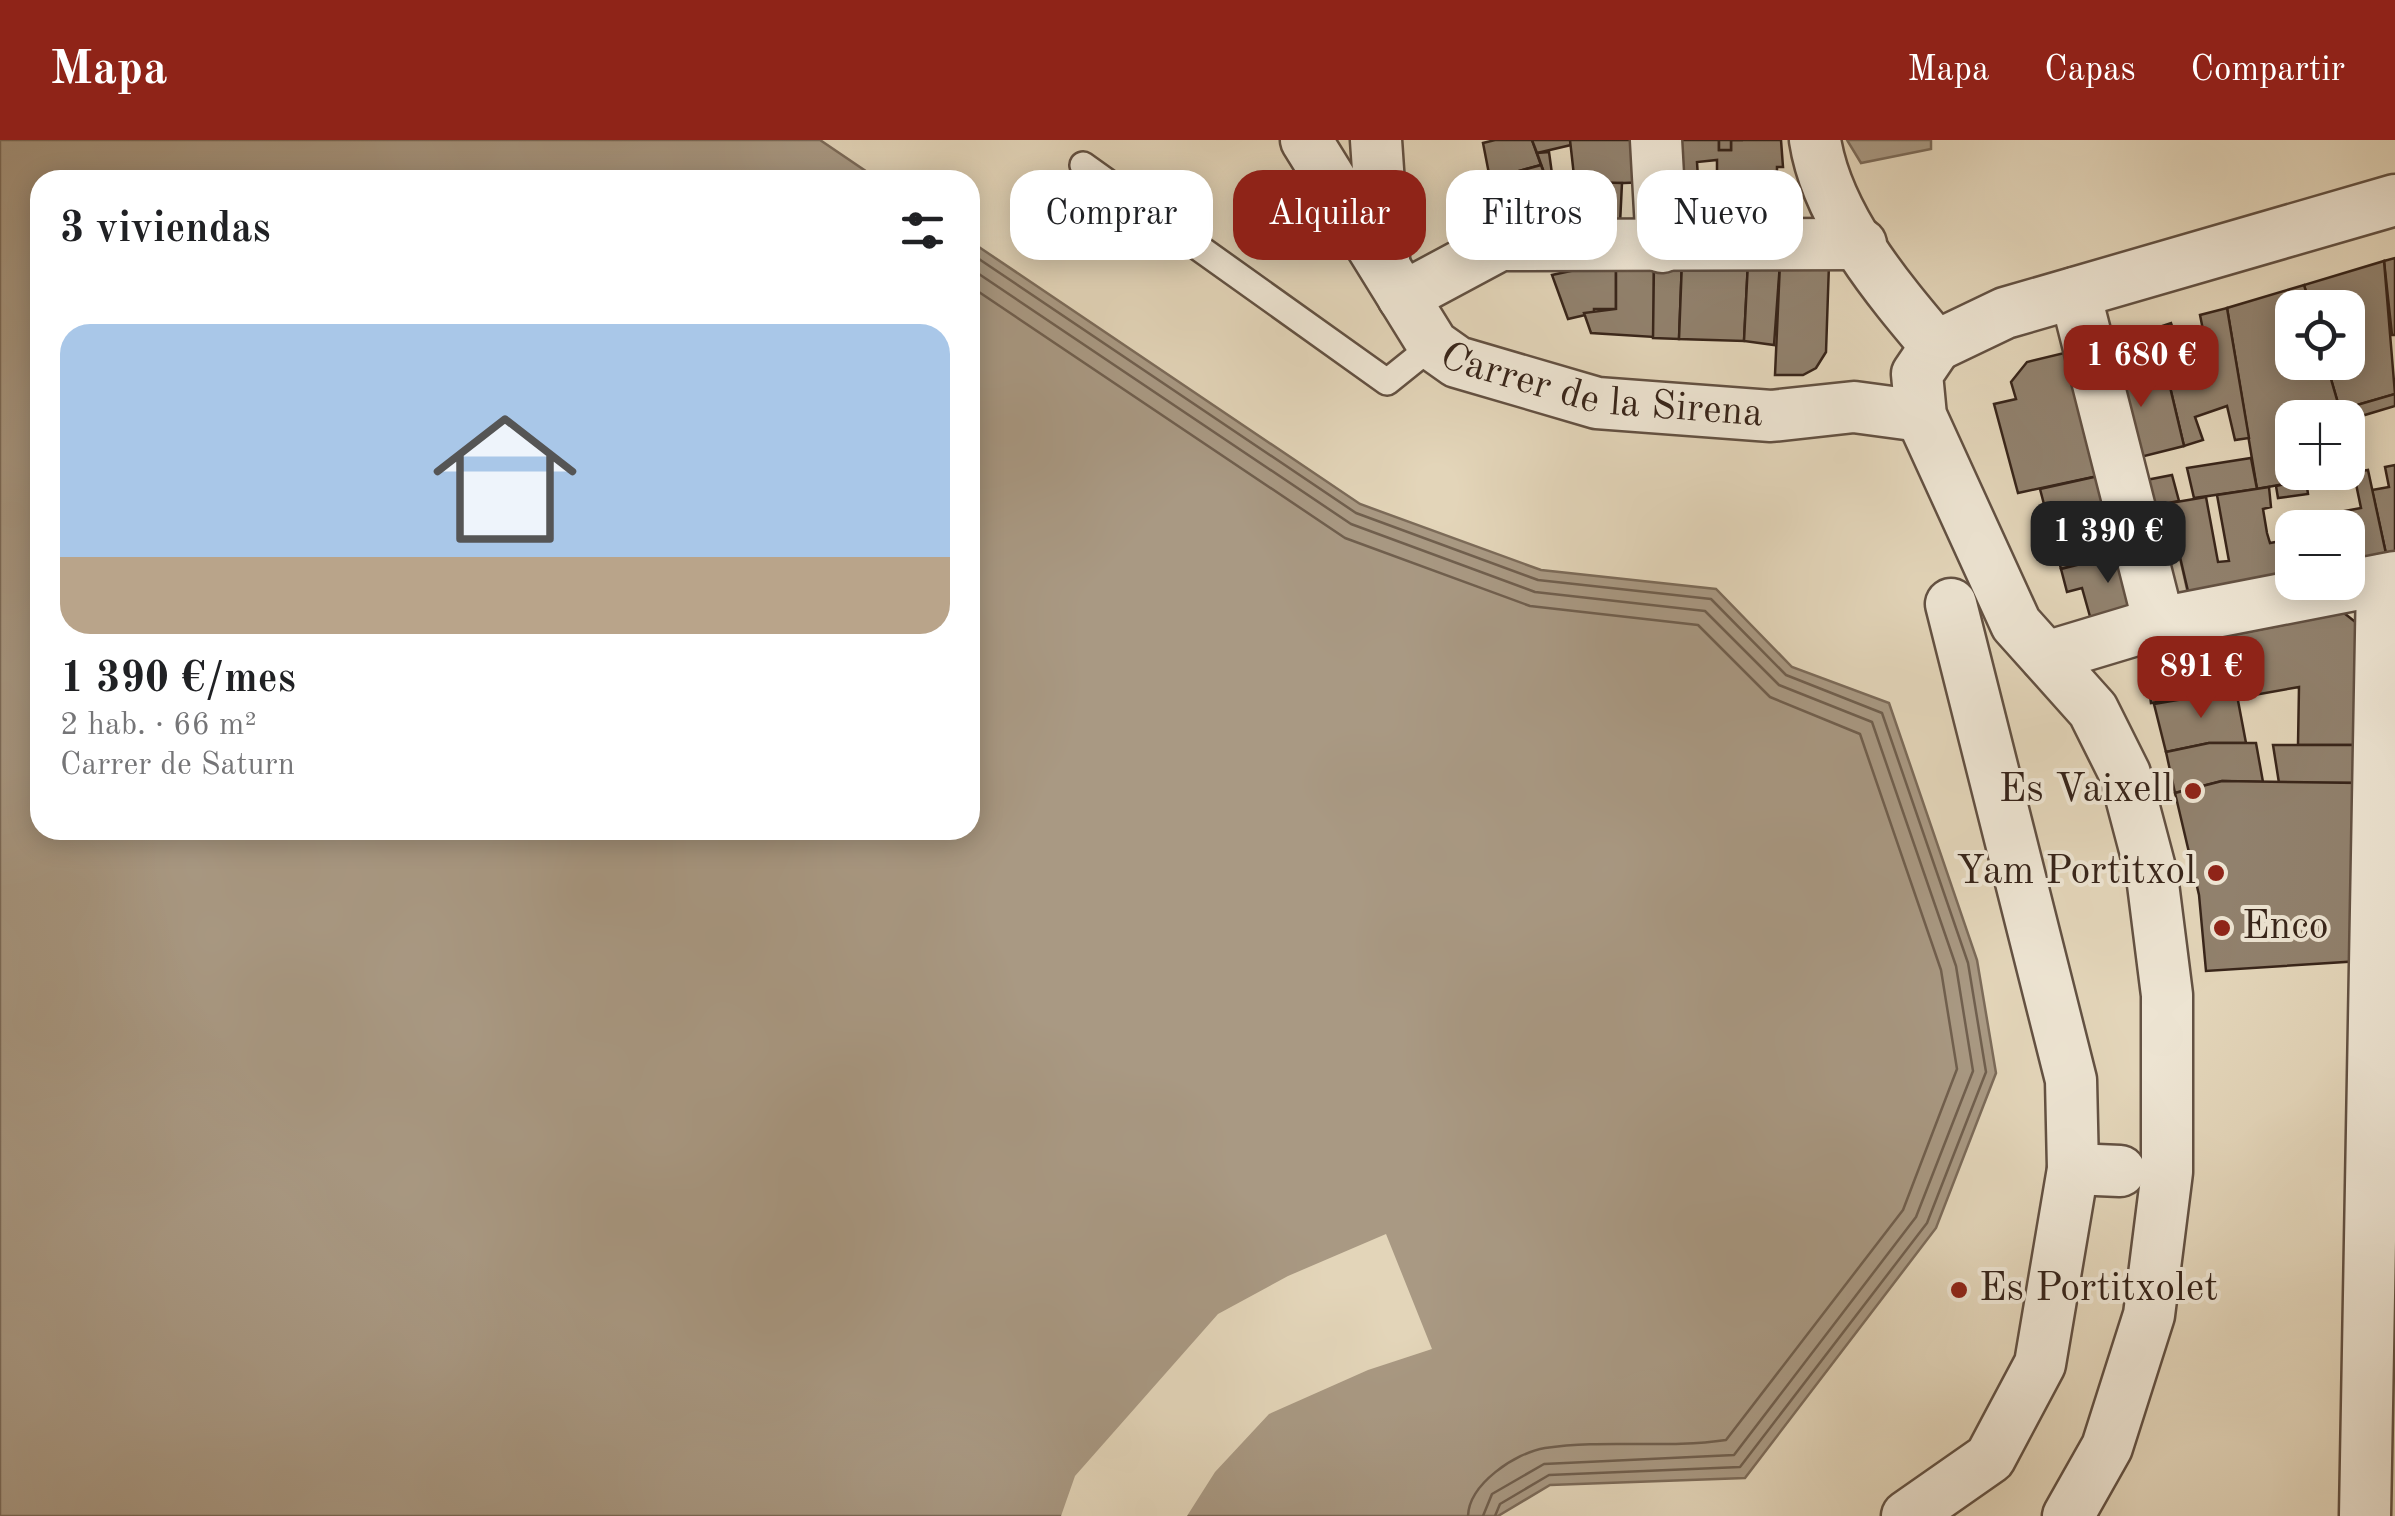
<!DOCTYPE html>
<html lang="es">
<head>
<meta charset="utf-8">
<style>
	:root { --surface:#fff; --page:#f6f6f6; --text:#202124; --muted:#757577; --accent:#8f2418 }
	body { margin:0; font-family:"Old Standard TT",serif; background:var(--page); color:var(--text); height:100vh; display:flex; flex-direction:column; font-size:38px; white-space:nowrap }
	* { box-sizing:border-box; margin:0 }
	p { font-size:32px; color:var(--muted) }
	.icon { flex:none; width:55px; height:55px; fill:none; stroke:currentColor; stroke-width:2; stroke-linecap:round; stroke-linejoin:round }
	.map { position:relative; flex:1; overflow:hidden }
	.panel { position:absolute; left:30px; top:30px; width:950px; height:670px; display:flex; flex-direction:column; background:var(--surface); border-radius:30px; box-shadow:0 5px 25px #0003 }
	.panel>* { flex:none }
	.guide { position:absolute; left:1010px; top:30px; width:950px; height:90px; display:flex; gap:20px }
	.tools { position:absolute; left:2275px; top:150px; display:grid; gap:20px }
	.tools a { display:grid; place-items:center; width:90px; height:90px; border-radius:20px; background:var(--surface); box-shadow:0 5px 25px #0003; font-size:50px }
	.price { position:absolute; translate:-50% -85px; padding:0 22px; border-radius:20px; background:var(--accent); color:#fff; font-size:32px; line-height:65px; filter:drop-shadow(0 2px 5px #0008) }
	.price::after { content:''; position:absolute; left:50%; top:60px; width:30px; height:22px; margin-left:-15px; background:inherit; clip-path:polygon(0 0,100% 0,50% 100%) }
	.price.on { background:#222; color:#fff }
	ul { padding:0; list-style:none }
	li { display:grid; align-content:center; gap:20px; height:530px; padding:0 30px }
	li span { display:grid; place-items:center; height:310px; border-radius:30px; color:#555 }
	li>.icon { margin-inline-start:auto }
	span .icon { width:180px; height:180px; fill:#fffc; stroke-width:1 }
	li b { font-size:42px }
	h2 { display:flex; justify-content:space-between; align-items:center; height:120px; padding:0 30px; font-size:42px }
	.pill { padding:0 35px; border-radius:30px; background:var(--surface); box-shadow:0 5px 25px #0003; font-size:35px; line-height:90px }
	.pill.on { background:var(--accent); color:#fff }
	header { display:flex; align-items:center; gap:60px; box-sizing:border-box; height:140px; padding:0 50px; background:var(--accent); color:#fff }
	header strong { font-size:48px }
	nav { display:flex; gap:55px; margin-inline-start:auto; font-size:35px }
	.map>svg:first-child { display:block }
</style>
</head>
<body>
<header>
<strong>Mapa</strong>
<nav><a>Mapa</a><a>Capas</a><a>Compartir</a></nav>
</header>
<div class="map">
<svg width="2395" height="1376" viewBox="0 0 2395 1376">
	<rect width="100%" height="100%" fill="#e3d5b9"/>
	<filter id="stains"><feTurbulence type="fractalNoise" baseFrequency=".002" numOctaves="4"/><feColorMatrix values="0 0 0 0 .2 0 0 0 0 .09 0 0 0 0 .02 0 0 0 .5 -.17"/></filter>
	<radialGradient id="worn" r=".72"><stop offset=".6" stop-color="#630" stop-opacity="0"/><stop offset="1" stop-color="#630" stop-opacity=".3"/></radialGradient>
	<path fill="#c6b79e" stroke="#7f6e5c" stroke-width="2.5" d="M2176 400 2188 454 2157 460 2144 406Z"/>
	<g fill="#a99983" stroke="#7c6b59" stroke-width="2.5">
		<path d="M0 0H820L879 40H40V690H970V101L1360 364 1541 430 1716 449 1792 527 1889 563 1977 820 1996 933 1936 1088 1745 1338 1550 1345 1498 1376H0Z"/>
		<path d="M1847 0H1931V9L1861 23Z"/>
	</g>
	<path fill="#e3d5b9" d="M1386 1094 1432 1209 1368 1230 1269 1274 1215 1332 1187 1376H1061L1075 1336 1218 1174 1288 1136Z"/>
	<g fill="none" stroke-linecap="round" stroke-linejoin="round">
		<g stroke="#705f4e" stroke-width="2.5">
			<path d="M970 113 1356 373 1538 440 1711 459 1786 535 1882 573 1968 823 1986 932 1927 1083 1740 1327 1549 1335 1500 1364 1495 1376"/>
			<path d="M970 128 1351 384 1535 452 1705 471 1779 545 1872 582 1956 826 1973 931 1916 1077 1734 1315 1544 1324 1492 1354 1483 1376"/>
			<path d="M970 146 1345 398 1530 466 1698 485 1770 557 1860 594 1941 830 1957 929 1903 1070 1726 1300C1667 1309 1605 1299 1545 1308 1515 1313 1469 1344 1468 1376"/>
		</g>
	</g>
	<g fill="#91816d" stroke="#38251a" stroke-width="2.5">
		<path d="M1495 0H1532L1541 25 1490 39 1483 3Z"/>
		<path d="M1532 0H1570L1571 5 1537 13Z"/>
		<path d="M1570 0H1647L1648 42 1575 45Z"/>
		<path d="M1668 0H1719V10H1731V0H1781L1783 27H1777V33L1717 36V20L1697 22 1698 38 1669 40Z"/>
		<path d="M1719 0H1743H1731V10H1719Z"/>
		<path d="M1549 12 1553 41H1547L1537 13Z"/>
		<path d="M1541 25 1547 41 1622 43 1620 84 1570 77 1569 92 1488 80 1495 53 1490 39Z"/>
		<path d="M1777 33 1783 89 1712 100 1709 70 1671 72 1669 40Z"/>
		<path d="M1709 70 1712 100 1671 72Z"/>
		<path d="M1570 117 1616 118V169H1594V173L1568 179 1552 135 1575 130Z"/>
		<path d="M1616 118 1624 119 1623 130H1637V119L1654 120V197L1591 193 1584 173 1616 169Z"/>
		<path d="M2395 118V195H2392L2384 121Z"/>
		<path d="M1654 120 1682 121 1679 199 1653 198Z"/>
		<path d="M1682 121 1748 122 1744 201 1679 199Z"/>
		<path d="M2384 121 2395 254 2340 270 2326 222H2348V168H2311L2304 145Z"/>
		<path d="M1748 122 1780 123 1774 205 1744 201Z"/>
		<path d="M1780 123 1829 124 1826 212 1816 228 1803 235H1775Z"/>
		<path d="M2304 145 2311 168H2292V222H2326L2340 270 2395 254V266L2355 278 2356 286 2348 289V278H2292V332H2305L2306 340 2257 349 2227 168Z"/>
		<path d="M2227 168 2249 298 2235 300 2227 266 2195 277 2203 300 2184 306 2156 188 2171 183 2174 192 2191 188 2192 194 2203 190 2200 175Z"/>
		<path d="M2156 188 2184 306 2132 319 2141 341 2172 335 2179 361 2135 369 2095 205Z"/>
		<path d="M2081 209 2112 333 2018 353 1994 264 2016 259 2011 242 2027 222Z"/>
		<path d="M2348 307 2354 332 2337 335 2348 332Z"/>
		<path d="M2251 318 2257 349 2194 358 2187 328Z"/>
		<path d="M2395 325V422L2388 423 2372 350 2389 347 2385 327Z"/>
		<path d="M2368 330 2388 423 2348 432V388H2314L2312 377 2361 368 2356 344 2344 346 2343 334Z"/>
		<path d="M2112 333 2132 411 2061 429 2040 349Z"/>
		<path d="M2306 340 2308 354 2278 358 2276 346Z"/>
		<path d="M2269 347 2271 367 2263 369 2267 393 2270 403 2292 399V442L2191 464 2176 400 2144 406 2135 369 2206 357 2218 422 2229 421 2217 355Z"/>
		<path d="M2132 411 2147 473 2091 480 2082 448 2067 452 2061 429Z"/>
		<path d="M2344 473 2363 488 2362 605H2298L2299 547 2237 558 2226 496Z"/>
		<path d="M2226 496 2236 550 2151 563 2146 526 2156 512Z"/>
		<path d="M2236 550 2246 603H2209L2166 612 2154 564Z"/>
		<path d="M2209 603H2256L2263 642 2222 641 2175 653 2166 612Z"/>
		<path d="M2273 605H2362V643H2279Z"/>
		<path d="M2222 641 2362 643 2360 821 2206 831 2199 755 2175 653Z"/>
	</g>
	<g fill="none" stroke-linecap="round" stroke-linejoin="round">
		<g stroke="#635142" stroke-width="30">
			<path id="lane" d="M1083 25 1387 242 1433 205"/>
		</g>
		<g stroke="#635142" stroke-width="55">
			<g id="street">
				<path id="s1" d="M1306 0 1433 205 1457 222 1597 263 1771 276 1854 267 1921 276"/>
				<path d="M1376 0 1384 118"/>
				<path d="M1656 0 1662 107"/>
				<path d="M1815 0C1827 77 1887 148 1936 206"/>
				<path d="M2075 153 2159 483"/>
				<path d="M1403 157 1500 105 1861 104"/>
				<path d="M1936 206 1917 234 1921 276 2016 484 2093 570 2125 634 2152 736 2167 855V1032L2149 1175 2107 1307 2068 1376"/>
				<path d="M1936 206 2005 173 2395 60"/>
				<path d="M2046 517 2159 483 2395 437"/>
				<path d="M2073 1029 2120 1031"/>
				<path d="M1907 1376 1990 1318 2040 1224 2073 1029 2071 940 1951 464"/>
				<path d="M2365 1376 2382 440"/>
			</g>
		</g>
		<use href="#lane" stroke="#ede4d2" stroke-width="25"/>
		<use href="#street" stroke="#ede4d2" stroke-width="50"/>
	</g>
	<g fill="#8f2418" stroke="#ede4d2" stroke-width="4">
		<circle cx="2193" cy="651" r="10"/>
		<circle cx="2216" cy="733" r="10"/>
		<circle cx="2222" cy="788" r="10"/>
		<circle cx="1959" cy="1150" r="10"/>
	</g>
	<g text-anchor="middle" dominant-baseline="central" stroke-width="8" stroke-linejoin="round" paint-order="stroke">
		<g font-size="40" fill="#38251a" stroke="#ede4d2">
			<text stroke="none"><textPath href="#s1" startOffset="418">Carrer de la Sirena</textPath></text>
		</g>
		<g font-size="40" fill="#38251a" stroke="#ede4d2" text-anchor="end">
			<text x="2173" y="651">Es Vaixell</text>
			<text x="2196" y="733">Yam Portitxol</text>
			<text x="2242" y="788" text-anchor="start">Enco</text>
			<text x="1979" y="1150" text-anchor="start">Es Portitxolet</text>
		</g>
	</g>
	<rect width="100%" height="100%" filter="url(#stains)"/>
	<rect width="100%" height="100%" fill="url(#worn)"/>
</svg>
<div class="tools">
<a><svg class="icon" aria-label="locate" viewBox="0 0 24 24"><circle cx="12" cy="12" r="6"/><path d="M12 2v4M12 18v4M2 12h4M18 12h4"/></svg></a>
<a>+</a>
<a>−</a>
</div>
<b class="price" style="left:2141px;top:270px">1 680 €</b>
<b class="price on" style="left:2108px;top:446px">1 390 €</b>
<b class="price" style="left:2201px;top:581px">891 €</b>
<div class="guide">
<a class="pill">Comprar</a>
<a class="pill on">Alquilar</a>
<a class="pill">Filtros</a>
<a class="pill">Nuevo</a>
</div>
<section class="panel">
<h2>3 viviendas<svg class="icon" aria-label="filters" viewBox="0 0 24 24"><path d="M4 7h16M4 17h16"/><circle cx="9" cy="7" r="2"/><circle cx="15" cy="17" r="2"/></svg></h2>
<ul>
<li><span style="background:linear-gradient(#a9c7e8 75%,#b9a48a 0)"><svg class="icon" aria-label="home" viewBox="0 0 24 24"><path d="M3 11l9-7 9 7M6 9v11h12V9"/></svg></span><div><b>1 390 €/mes</b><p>2 hab. · 66 m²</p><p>Carrer de Saturn</p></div></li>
</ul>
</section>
</div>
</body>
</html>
